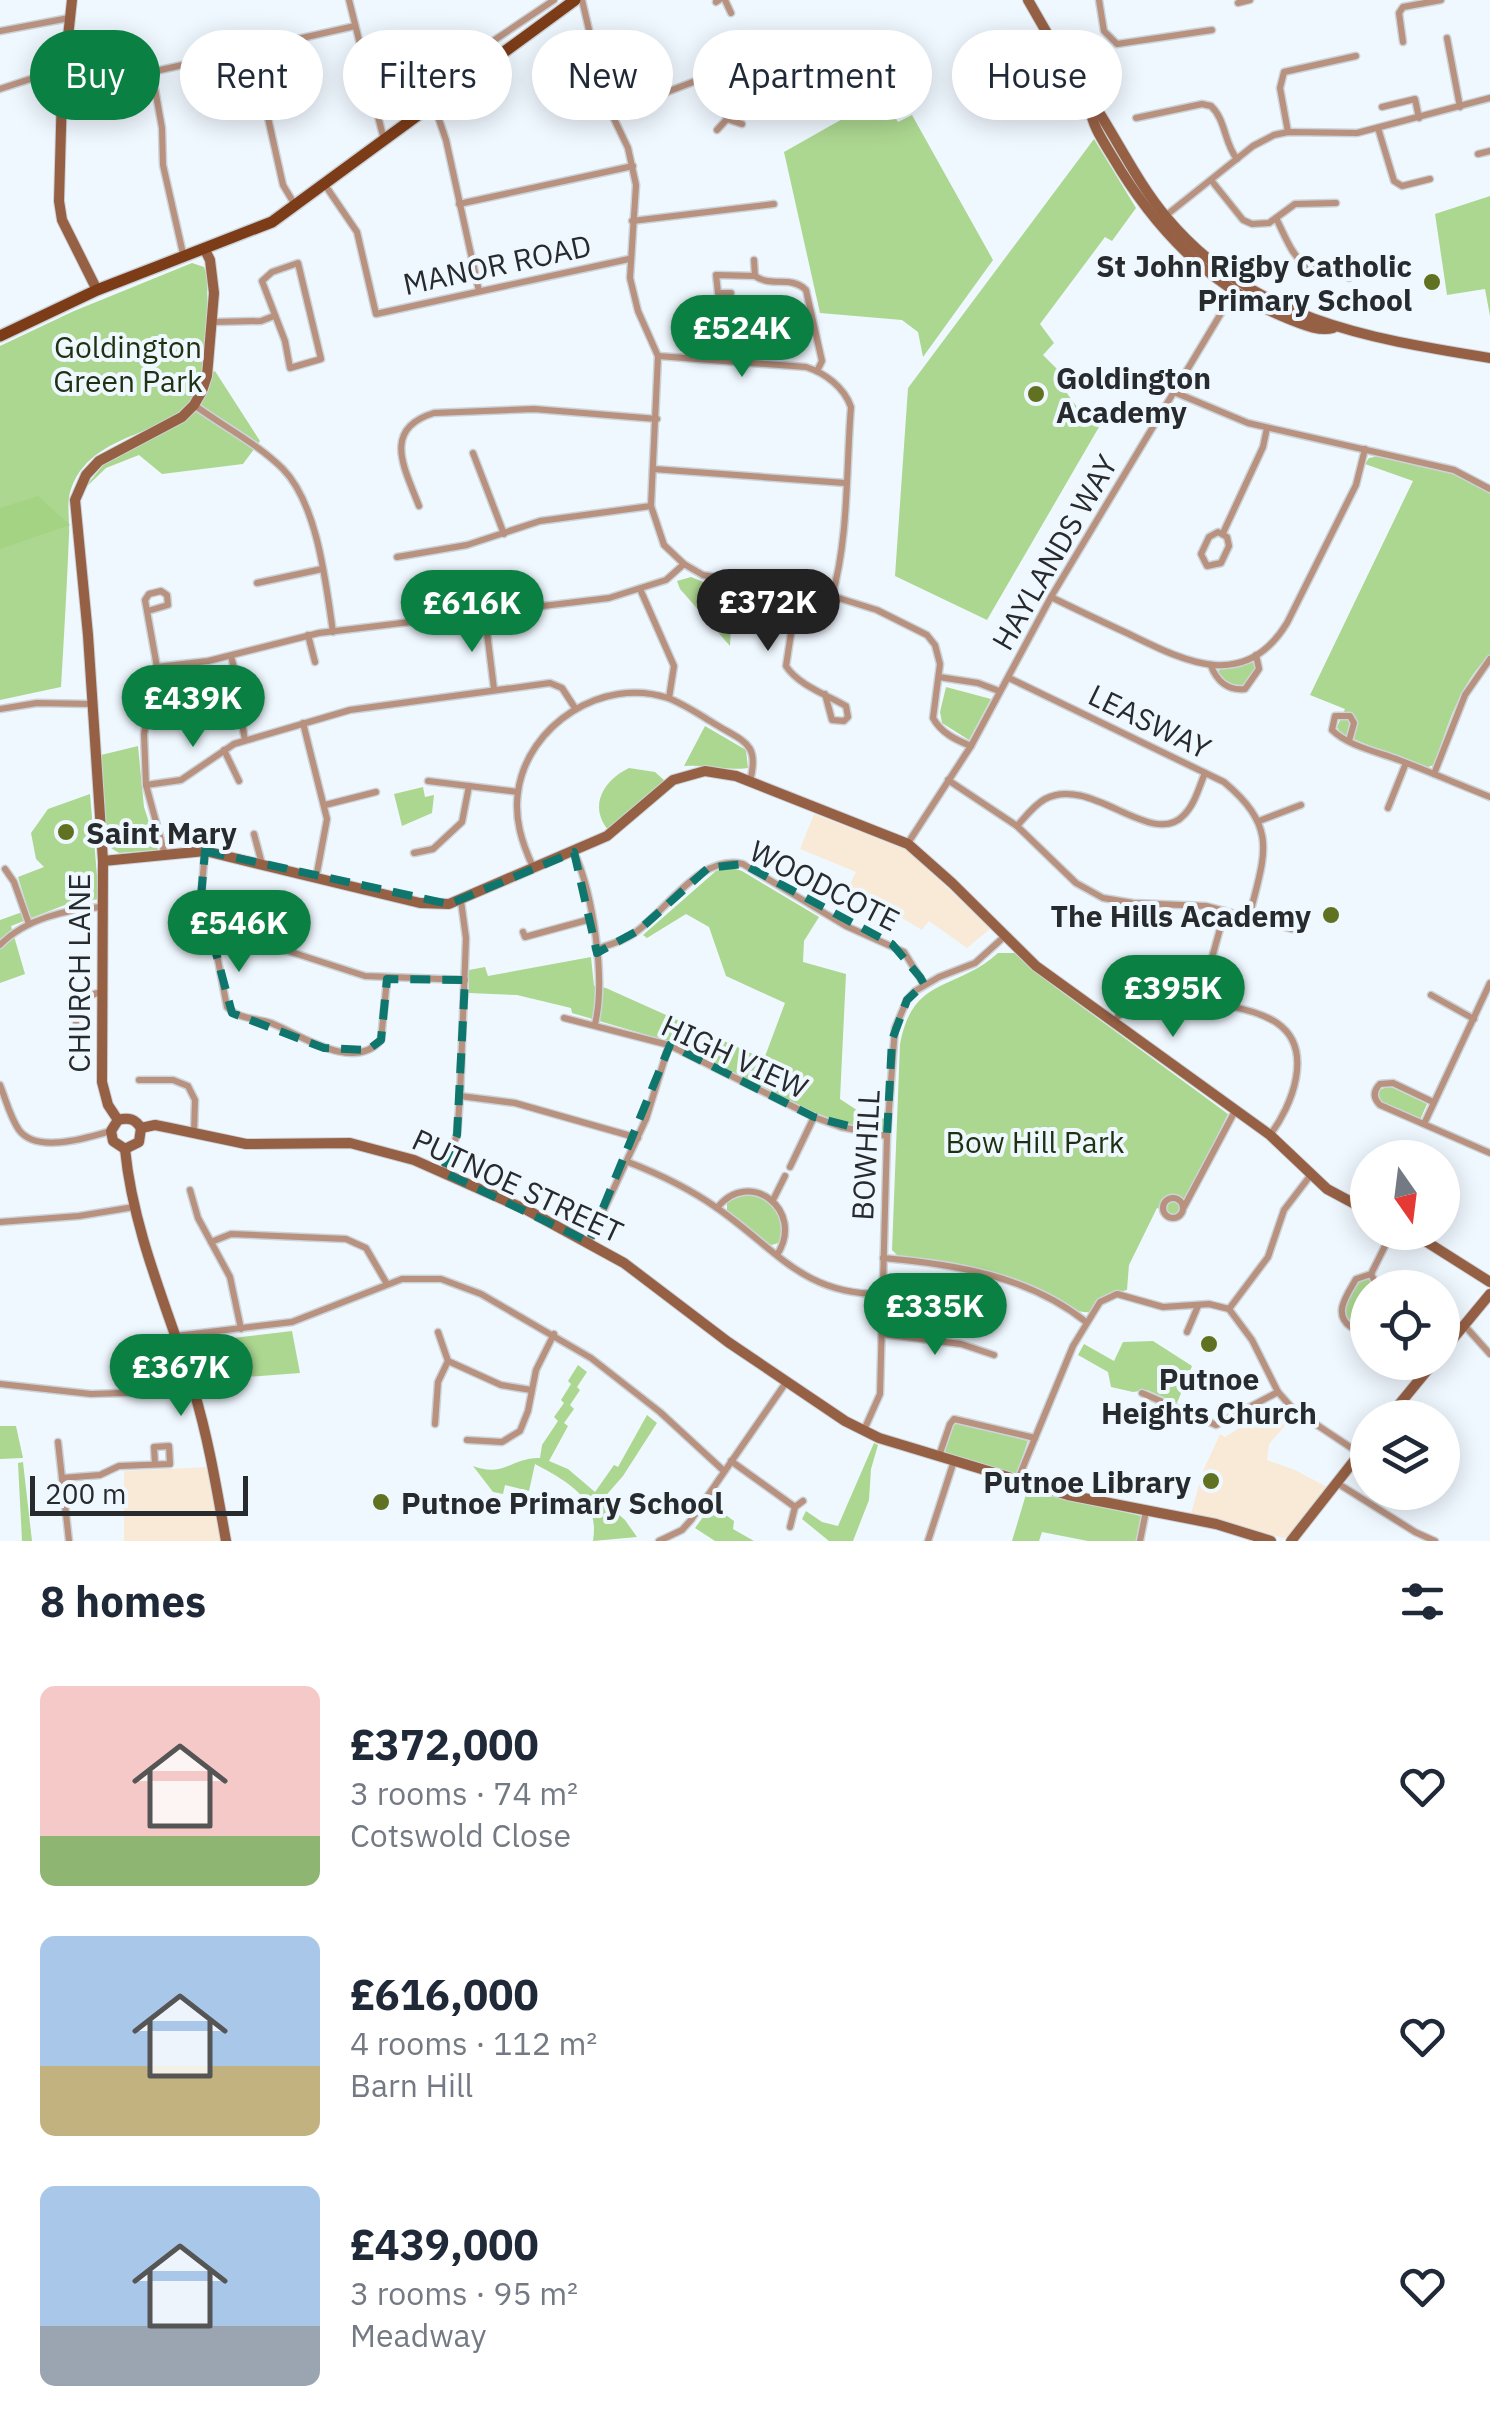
<!DOCTYPE html>
<html lang="en">
<head>
<meta charset="utf-8">
<style>
	:root { --surface:#fff; --page:#f2f2f3; --text:#1f2937; --muted:#747a83; --accent:#0b8043 }
	body { margin:0; font-family:"IBM Plex Sans",sans-serif; background:var(--page); color:var(--text); height:100vh; display:flex; flex-direction:column; font-size:38px; white-space:nowrap }
	* { box-sizing:border-box; margin:0 }
	p { font-size:32px; color:var(--muted) }
	.icon { flex:none; width:55px; height:55px; fill:none; stroke:currentColor; stroke-width:2; stroke-linecap:round; stroke-linejoin:round }
	.map { position:relative; height:1541px; overflow:hidden }
	.side { display:flex; flex-direction:column; background:var(--surface); flex:1 }
	.side>* { flex:none }
	.guide { position:absolute; left:30px; top:30px; width:1430px; height:90px; display:flex; gap:20px }
	.needle { width:65px; rotate:166deg }
	.tools { position:absolute; left:1350px; top:1140px; display:grid; gap:20px }
	.tools a { display:grid; place-items:center; width:110px; height:110px; border-radius:50%; background:var(--surface); box-shadow:0 5px 25px #0003; font-size:50px }
	.scale { position:absolute; left:30px; bottom:25px; width:218px; box-sizing:border-box; padding-left:10px; border:5px solid #282b2e; border-top:0; font-size:28px; line-height:35px; white-space:nowrap; color:#282b2e; -webkit-text-stroke:8px #f0f8ff; paint-order:stroke }
	.price { position:absolute; translate:-50% -85px; padding:0 22px; border-radius:35px; background:var(--accent); color:#fff; font-size:32px; line-height:65px; filter:drop-shadow(0 2px 5px #0008) }
	.price::after { content:''; position:absolute; left:50%; top:60px; width:30px; height:22px; margin-left:-15px; background:inherit; clip-path:polygon(0 0,100% 0,50% 100%) }
	.price.selected { background:#222; color:#fff }
	ul { padding:0; list-style:none }
	li { display:flex; align-items:center; gap:30px; height:250px; padding:0 40px }
	li span { display:grid; place-items:center; flex:none; width:280px; height:200px; border-radius:15px; color:#555 }
	li>.icon { margin-inline-start:auto }
	span .icon { width:120px; height:120px; fill:#fffc; stroke-width:1 }
	li b { font-size:42px }
	h2 { display:flex; justify-content:space-between; align-items:center; height:120px; padding:0 40px; font-size:42px }
	.tag { padding:0 35px; border-radius:45px; background:var(--surface); box-shadow:0 5px 25px #0003; font-size:35px; line-height:90px }
	.tag.selected { background:var(--accent); color:#fff }
	.map>svg:first-child { display:block }
</style>
</head>
<body>
<div class="map">
<svg width="1490" height="1541" viewBox="0 0 1490 1541">
	<rect width="100%" height="100%" fill="#f0f8ff"/>
	<g fill="#f9ead7">
		<path d="M814 814 908 850 990 929 967 948 929 921 922 930 849 886 856 872 800 849Z"/>
		<path d="M1277 1405 1292 1418 1269 1444 1267 1460 1295 1470 1329 1488 1295 1534 1283 1538 1191 1513 1203 1471 1220 1434 1225 1437Z"/>
		<path d="M209 1467 223 1541H124V1471Z"/>
	</g>
	<g fill="#acd790">
		<path d="M883 96 898 122 912 115 993 260 923 357 918 332 902 320 820 313 784 152Z"/>
		<path d="M1094 139 1136 208 1112 241 1105 237 1040 324 1054 343 1043 355 1067 379 1061 385 1085 418 1090 415 1099 427 987 620 895 576 908 388Z"/>
		<path d="M1490 196V316L1485 289 1447 295 1435 214Z"/>
		<path d="M192 263 204 267 207 275C207 307 210 343 203 374 187 444 96 421 71 489 66 502 70 521 69 535 67 585 64 636 61 687L0 700V346L74 311Z"/>
		<path d="M215 371 260 441 243 464 162 474 139 455 106 468 82 491 104 464 189 416 211 373Z"/>
		<path d="M1379 456 1450 471 1490 492V655C1459 684 1448 726 1434 765L1425 768 1341 734 1337 727 1345 709 1310 695 1413 481 1365 464 1369 458Z"/>
		<path d="M691 577 716 587 733 588 730 646 680 589 677 581Z"/>
		<path d="M1252 661 1256 668 1248 684 1236 687 1220 680 1217 672 1221 669Z"/>
		<path d="M946 687 991 699 969 740 942 723 940 712Z"/>
		<path d="M705 726 746 750 748 768C734 771 705 764 684 766Z"/>
		<path d="M138 746 144 807 158 850 119 853 106 845 101 755Z"/>
		<path d="M629 768 655 772 665 781 608 830C588 805 604 780 629 768Z"/>
		<path d="M423 787 425 797 434 795 432 813 402 826 394 794Z"/>
		<path d="M90 794 99 899 70 903 11 926 25 974 0 983V920L28 910 18 877 44 867 36 859 31 833 48 809Z"/>
		<path d="M729 867 742 871 819 917 804 941 803 962 846 974 840 1099 866 1116 886 1119 884 1131 849 1126 811 1111 674 1043 572 1013 571 1008 517 995 469 993V970L485 967 488 976 591 957 594 986 606 988 764 1059 785 1003 726 976 709 927 686 914 647 938 643 935 716 871Z"/>
		<path d="M998 953H1016L1055 987 1228 1114 1180 1212 1175 1215 1157 1208 1129 1265 1127 1290 1105 1295 1090 1312C1072 1314 1055 1298 1039 1290 995 1268 947 1261 898 1256L892 1250 900 1044C913 975 955 992 998 953Z"/>
		<path d="M1389 1086 1427 1104 1420 1120 1379 1100V1090Z"/>
		<path d="M747 1194C773 1198 785 1217 781 1242L772 1245 765 1243 727 1213V1200Z"/>
		<path d="M1364 1278 1371 1280 1374 1287 1368 1288C1367 1301 1367 1318 1351 1322L1345 1319C1344 1305 1352 1286 1364 1278Z"/>
		<path d="M292 1331 300 1373 207 1380 203 1354 208 1341Z"/>
		<path d="M1153 1341 1192 1366 1177 1403 1147 1390 1133 1392 1111 1387 1108 1372 1078 1355 1084 1344 1114 1361 1123 1342Z"/>
		<path d="M578 1365 587 1372 577 1387 580 1390 570 1405 574 1409 564 1423 568 1426 549 1461 568 1469 595 1492 614 1465 618 1467 647 1415 657 1423 623 1476 602 1500 625 1520 637 1537 593 1541C600 1498 568 1482 535 1464L529 1491 505 1485 503 1494 493 1492 473 1466C504 1478 512 1457 540 1458L542 1445 558 1421 554 1417 564 1403 561 1400 571 1384 568 1381Z"/>
		<path d="M959 1422 1028 1441 1016 1475 944 1453 952 1426Z"/>
		<path d="M0 1426H16L23 1458 0 1459Z"/>
		<path d="M874 1443 878 1445 871 1469 869 1500 853 1541H829L802 1519 806 1511 822 1522 838 1526Z"/>
		<path d="M23 1462 32 1541H22L18 1463Z"/>
		<path d="M1027 1491 1142 1516 1137 1541H1088L1042 1532 1039 1541H1012Z"/>
		<path d="M712 1505 734 1521 733 1529 754 1541H715L695 1528Z"/>
	</g>
	<path fill="#a3d383" d="M38 496 70 525 0 549V508Z"/>
	<g fill="none" stroke-linecap="round" stroke-linejoin="round">
		<g stroke="#ccd3d9" stroke-width="9">
			<g id="street">
				<path d="M349 0 384 140"/>
				<path d="M582 0 606 102 628 148 636 185 630 278 638 311 658 356 651 506 664 545 684 564 703 575 832 596 877 610 927 635 935 645 940 664 933 718C941 733 956 740 971 746"/>
				<path d="M725 0 731 13"/>
				<path d="M1099 0 1104 31 1117 44 1212 30"/>
				<path d="M716 2 719 0"/>
				<path d="M1238 3 1250 0"/>
				<path d="M0 31 69 18"/>
				<path d="M1447 38 1460 107"/>
				<path d="M1403 42 1399 13 1403 7 1441 0"/>
				<path d="M152 72 162 128 163 165 184 258"/>
				<path d="M460 84 454 71 456 66 554 0"/>
				<path d="M558 88C564 69 577 64 596 58"/>
				<path d="M0 89 64 68"/>
				<path d="M63 92 355 26"/>
				<path d="M264 100 283 185 295 205"/>
				<path d="M434 105 446 140 479 291"/>
				<path d="M1382 107 1415 99 1419 118"/>
				<path d="M612 113 706 77 718 86 727 119 717 130"/>
				<path d="M1136 118 1202 104 1211 106C1226 120 1224 143 1237 159"/>
				<path d="M727 119 742 124"/>
				<path d="M1378 128 1394 181 1402 186 1430 179"/>
				<path d="M1288 132 1280 88 1284 72 1356 56"/>
				<path d="M1478 154 1490 151"/>
				<path d="M1211 180 1243 220 1252 224 1269 223 1295 204 1336 203"/>
				<path d="M325 185 357 232 376 314 629 259"/>
				<path d="M459 204 633 166"/>
				<path d="M1164 217 1253 146 1274 135 1288 132 1357 133 1490 98"/>
				<path d="M1276 218C1295 257 1298 275 1347 270L1349 278"/>
				<path d="M632 221 774 204"/>
				<path d="M754 260 755 276C772 288 791 275 806 290L822 361 817 371"/>
				<path d="M298 263 321 359 290 368 285 341 262 281 272 272Z"/>
				<path d="M731 293H718L716 275 755 276"/>
				<path d="M213 322 261 321 274 316"/>
				<path d="M658 356 806 367C825 373 844 387 851 407 846 468 849 537 832 596"/>
				<path d="M1174 392 1248 423 1454 470 1490 489"/>
				<path d="M194 405C223 426 258 444 283 469 318 505 326 585 333 632"/>
				<path d="M473 453 504 534"/>
				<path d="M653 469 845 483"/>
				<path d="M419 506C405 469 381 429 434 413L534 409 657 419"/>
				<path d="M1218 532 1227 537 1229 546 1221 563 1207 566 1201 554 1209 537Z"/>
				<path d="M1223 533 1263 447 1267 428"/>
				<path d="M397 557 467 545 540 521 651 506"/>
				<path d="M257 583 322 569"/>
				<path d="M798 588 786 666C798 685 827 695 846 706L848 717 844 721 832 720 825 694"/>
				<path d="M640 589 674 666 669 698"/>
				<path d="M1051 597C1077 610 1103 622 1129 634 1186 662 1245 692 1287 623L1356 485 1365 449"/>
				<path d="M148 611 168 605 167 595 161 591 149 594 145 600 157 667 144 734 146 785 165 855"/>
				<path d="M485 616 494 689"/>
				<path d="M308 635 315 662"/>
				<path d="M231 656C239 684 239 711 245 740"/>
				<path d="M1211 666C1217 681 1228 691 1245 689L1259 669 1256 655"/>
				<path d="M157 667 208 661 319 633 609 598 666 580 684 564"/>
				<path d="M939 677 978 683 999 691"/>
				<path d="M1009 678 1224 782C1280 829 1264 855 1249 918"/>
				<path d="M0 709 37 703 91 704"/>
				<path d="M303 723 327 819 316 878"/>
				<path d="M1349 741 1354 723 1350 716H1335L1332 730C1348 746 1378 752 1399 760 1430 772 1460 785 1490 797"/>
				<path d="M224 750 239 781"/>
				<path d="M1434 774 1465 695 1490 659"/>
				<path d="M948 780 1017 826 1076 883 1103 898 1133 903 1206 906 1292 929"/>
				<path d="M428 781 518 792"/>
				<path d="M146 785 181 780 234 744 350 710 550 683 562 688 575 708"/>
				<path d="M325 805 376 792"/>
				<path d="M1388 808 1406 763"/>
				<path d="M1259 821 1301 805"/>
				<path d="M1017 826C1026 816 1034 805 1045 799 1091 774 1152 850 1184 815 1195 804 1199 787 1205 773"/>
				<path d="M254 834 262 864"/>
				<path d="M908 843 971 746 1051 597 1235 290"/>
				<path d="M205 851 201 897 216 950 227 1007C238 1019 255 1018 271 1023 299 1034 354 1073 381 1040L387 979"/>
				<path d="M574 852C593 894 606 979 595 1024"/>
				<path d="M414 853 433 849 462 822 469 786"/>
				<path d="M533 867C522 843 514 819 518 792 527 725 603 676 668 698 684 704 700 715 715 724 744 742 760 743 750 781"/>
				<path d="M5 869 14 882 29 924"/>
				<path d="M523 932 525 937 591 919"/>
				<path d="M0 945C25 919 67 909 102 907"/>
				<path d="M596 949C609 945 621 942 633 934 666 912 700 853 743 864L846 926 904 952 924 984"/>
				<path d="M216 950 264 948 288 951 365 976 465 980"/>
				<path d="M1431 995 1474 1019"/>
				<path d="M1204 1000 1208 972 1225 911"/>
				<path d="M564 1018 669 1045 814 1117 841 1127 887 1136"/>
				<path d="M1114 1021 1132 1001C1162 995 1195 998 1225 1005 1243 1009 1262 1013 1277 1023 1315 1049 1292 1106 1270 1135"/>
				<path d="M76 1022 72 1005 74 1000 101 992"/>
				<path d="M139 1080H173L188 1086 195 1100 194 1133"/>
				<path d="M0 1085C6 1100 10 1117 19 1130 37 1154 87 1138 111 1131"/>
				<path d="M460 1096 515 1103 638 1138"/>
				<path d="M1433 1102 1393 1083 1380 1084C1373 1091 1373 1098 1380 1105L1490 1153"/>
				<path d="M1424 1124 1490 983"/>
				<path d="M628 1162C659 1174 690 1189 717 1208 776 1249 803 1295 882 1294"/>
				<path d="M790 1167 814 1117"/>
				<path d="M443 1172 457 1135 460 1096 466 938 461 901"/>
				<path d="M190 1190 198 1218 230 1277 241 1329"/>
				<circle cx="1173" cy="1208" r="10"/>
				<path d="M773 1200 785 1176"/>
				<path d="M1184 1207 1235 1111"/>
				<path d="M717 1208C749 1167 806 1210 777 1255"/>
				<path d="M0 1222 79 1216 134 1207"/>
				<path d="M211 1242 231 1234 346 1239 366 1248 387 1284"/>
				<path d="M589 1242 646 1119 669 1045"/>
				<path d="M883 1258C954 1264 1029 1276 1086 1322"/>
				<path d="M1371 1274 1378 1288"/>
				<path d="M1229 1309 1268 1257 1284 1210 1310 1176"/>
				<path d="M1368 1314 1358 1326 1351 1327C1332 1314 1347 1295 1356 1279L1371 1274 1392 1232"/>
				<path d="M1464 1325 1490 1354"/>
				<path d="M438 1332 448 1361 501 1385 531 1390"/>
				<path d="M1187 1332 1198 1306"/>
				<path d="M882 1334 961 1344 994 1355"/>
				<path d="M176 1336 292 1322 402 1279H441L481 1294 591 1358 660 1412 724 1471"/>
				<path d="M0 1384 91 1394 157 1392 156 1386"/>
				<path d="M1142 1393 1216 1425 1278 1392"/>
				<path d="M435 1424 438 1382 448 1361"/>
				<path d="M864 1430 880 1394 887 1136 895 1028 907 1000 915 991 939 977 975 963 1005 936"/>
				<path d="M467 1440 502 1442 520 1431 528 1411 536 1370 554 1334"/>
				<path d="M58 1442 69 1541"/>
				<path d="M939 1456 950 1424 954 1419 1035 1438"/>
				<path d="M731 1461 795 1507"/>
				<path d="M62 1478 100 1475 119 1466 170 1464 169 1446 154 1447 155 1464"/>
				<path d="M1018 1479 1073 1346 1100 1302 1117 1294 1163 1307 1209 1304 1229 1309 1252 1340 1278 1392 1293 1409 1359 1453"/>
				<path d="M1337 1483 1415 1532 1435 1541"/>
				<path d="M790 1527 795 1507 803 1501"/>
				<path d="M659 1541 682 1530 691 1520 787 1381"/>
				<path d="M928 1541 954 1461"/>
				<path d="M1140 1541 1146 1511"/>
			</g>
		</g>
		<g stroke="#ccd3d9" stroke-width="12">
			<g id="secondary">
				<path d="M72 0 62 92 59 201 62 220 97 290"/>
				<path d="M1028 0 1090 108C1092 125 1103 141 1112 156 1154 228 1210 288 1289 319 1302 324 1319 332 1333 328"/>
				<path d="M1090 108 1100 114C1122 149 1140 186 1167 218 1253 320 1366 338 1490 358"/>
				<path d="M103 861 205 851 420 903 449 904 607 836 673 780 705 771 736 776 908 844 952 883 1036 966 1270 1135 1327 1189 1368 1211"/>
				<path d="M118 1120 108 1105 102 1082 103 861 88 635 75 500 86 475 99 461 182 417 194 405 202 391 207 376 214 293 210 260 205 250"/>
				<path d="M118 1120 111 1131 113 1141 125 1149"/>
				<path d="M118 1120C129 1117 135 1119 141 1128"/>
				<path d="M141 1128 155 1125 170 1128 246 1144 350 1143 414 1160 527 1210 624 1263 728 1342 845 1421 879 1438 1068 1495 1216 1524 1271 1541"/>
				<path d="M125 1149C133 1232 169 1312 194 1391 209 1441 217 1491 226 1541"/>
				<path d="M125 1149 139 1142 141 1128"/>
				<path d="M1411 1232 1490 1282"/>
				<path d="M1442 1352 1490 1294"/>
				<path d="M1388 1418 1434 1362"/>
				<path d="M1291 1541 1368 1443"/>
			</g>
		</g>
		<g stroke="#ccd3d9" stroke-width="14">
			<path id="primary" d="M0 336 97 290 272 222 575 0"/>
		</g>
		<use href="#street" stroke="#b8917f" stroke-width="6"/>
		<use href="#secondary" stroke="#966045" stroke-width="10"/>
		<use href="#primary" stroke="#7c3c18" stroke-width="11"/>
	</g>
	<path fill="none" stroke="#0f766e" stroke-width="8" stroke-dasharray="20 12" stroke-linejoin="round" d="M205 851 449 904 574 852 597 953 639 930 708 868 743 864 892 944 920 977 924 984 907 1000 892 1040 887 1136 814 1117 670 1045 589 1242 443 1172 457 1135 465 980 387 979 381 1040 368 1050 324 1048 232 1013 201 897Z"/>
	<g fill="#607221" stroke="#f0f8ff" stroke-width="4">
		<circle cx="1432" cy="282" r="10"/>
		<circle cx="1036" cy="394" r="10"/>
		<circle cx="66" cy="832" r="10"/>
		<circle cx="1331" cy="915" r="10"/>
		<circle cx="1209" cy="1344" r="10"/>
		<circle cx="1211" cy="1481" r="10"/>
		<circle cx="381" cy="1502" r="10"/>
	</g>
	<g text-anchor="middle" dominant-baseline="central" stroke-width="8" stroke-linejoin="round" paint-order="stroke">
		<g font-size="30" fill="#282b2e" stroke="#f0f8ff">
			<text transform="translate(497 264) rotate(-12)">MANOR ROAD</text>
			<text transform="translate(1054 552) rotate(-60)">HAYLANDS WAY</text>
			<text transform="translate(1150 721) rotate(26)">LEASWAY</text>
			<text transform="translate(825 885) rotate(27)">WOODCOTE</text>
			<text transform="translate(78 973) rotate(-90)">CHURCH LANE</text>
			<text transform="translate(735 1056) rotate(25)">HIGH VIEW</text>
			<text transform="translate(865 1155) rotate(-87)">BOWHILL</text>
			<text transform="translate(518 1185) rotate(25)">PUTNOE STREET</text>
		</g>
		<g font-size="30" font-weight="bold" fill="#282b2e" stroke="#f0f8ff" text-anchor="end">
			<text x="1412" y="265">St John Rigby Catholic<tspan x="1412" dy="34">Primary School</tspan></text>
			<text x="1056" y="377" text-anchor="start">Goldington<tspan x="1056" dy="34">Academy</tspan></text>
			<text x="86" y="832" text-anchor="start">Saint Mary</text>
			<text x="1311" y="915">The Hills Academy</text>
			<text x="1209" y="1378" text-anchor="middle">Putnoe<tspan x="1209" dy="34">Heights Church</tspan></text>
			<text x="1191" y="1481">Putnoe Library</text>
			<text x="401" y="1502" text-anchor="start">Putnoe Primary School</text>
		</g>
		<g font-size="30" fill="#1e3110" stroke="#f0f8ff">
			<text x="128" y="346">Goldington<tspan x="128" dy="34">Green Park</tspan></text>
			<text x="1035" y="1141">Bow Hill Park</text>
		</g>
	</g>
</svg>
<div class="tools">
<a><svg class="needle" viewBox="-14 -14 28 28"><path d="M0-13l5 13h-10z" fill="#e53935"/><path d="M0 13l5-13h-10z" fill="#747a83"/></svg></a>
<a><svg class="icon" aria-label="locate" viewBox="0 0 24 24"><circle cx="12" cy="12" r="6"/><path d="M12 2v4M12 18v4M2 12h4M18 12h4"/></svg></a>
<a><svg class="icon" aria-label="layers" viewBox="0 0 24 24"><path d="M12 4l9 5-9 5-9-5zM3 14l9 5 9-5"/></svg></a>
</div>
<div class="scale">200 m</div>
<b class="price" style="left:742px;top:380px">£524K</b>
<b class="price selected" style="left:768px;top:654px">£372K</b>
<b class="price" style="left:472px;top:655px">£616K</b>
<b class="price" style="left:193px;top:750px">£439K</b>
<b class="price" style="left:239px;top:975px">£546K</b>
<b class="price" style="left:1173px;top:1040px">£395K</b>
<b class="price" style="left:935px;top:1358px">£335K</b>
<b class="price" style="left:181px;top:1419px">£367K</b>
<div class="guide">
<a class="tag selected">Buy</a>
<a class="tag">Rent</a>
<a class="tag">Filters</a>
<a class="tag">New</a>
<a class="tag">Apartment</a>
<a class="tag">House</a>
</div>
</div>
<section class="side">
<h2>8 homes<svg class="icon" aria-label="filters" viewBox="0 0 24 24"><path d="M4 7h16M4 17h16"/><circle cx="9" cy="7" r="2"/><circle cx="15" cy="17" r="2"/></svg></h2>
<ul>
<li><span style="background:linear-gradient(#f6c9c9 75%,#8fb573 0)"><svg class="icon" aria-label="home" viewBox="0 0 24 24"><path d="M3 11l9-7 9 7M6 9v11h12V9"/></svg></span><div><b>£372,000</b><p>3 rooms · 74 m²</p><p>Cotswold Close</p></div><svg class="icon" aria-label="heart" viewBox="0 0 24 24"><path d="M12 20l-8-8c-3-5 5-10 8-4 3-6 11-1 8 4z"/></svg></li>
<li><span style="background:linear-gradient(#a9c7e8 65%,#c2b280 0)"><svg class="icon" aria-label="home" viewBox="0 0 24 24"><path d="M3 11l9-7 9 7M6 9v11h12V9"/></svg></span><div><b>£616,000</b><p>4 rooms · 112 m²</p><p>Barn Hill</p></div><svg class="icon" aria-label="heart" viewBox="0 0 24 24"><path d="M12 20l-8-8c-3-5 5-10 8-4 3-6 11-1 8 4z"/></svg></li>
<li><span style="background:linear-gradient(#a9c7e8 70%,#9aa5b1 0)"><svg class="icon" aria-label="home" viewBox="0 0 24 24"><path d="M3 11l9-7 9 7M6 9v11h12V9"/></svg></span><div><b>£439,000</b><p>3 rooms · 95 m²</p><p>Meadway</p></div><svg class="icon" aria-label="heart" viewBox="0 0 24 24"><path d="M12 20l-8-8c-3-5 5-10 8-4 3-6 11-1 8 4z"/></svg></li>
</ul>
</section>
</body>
</html>
